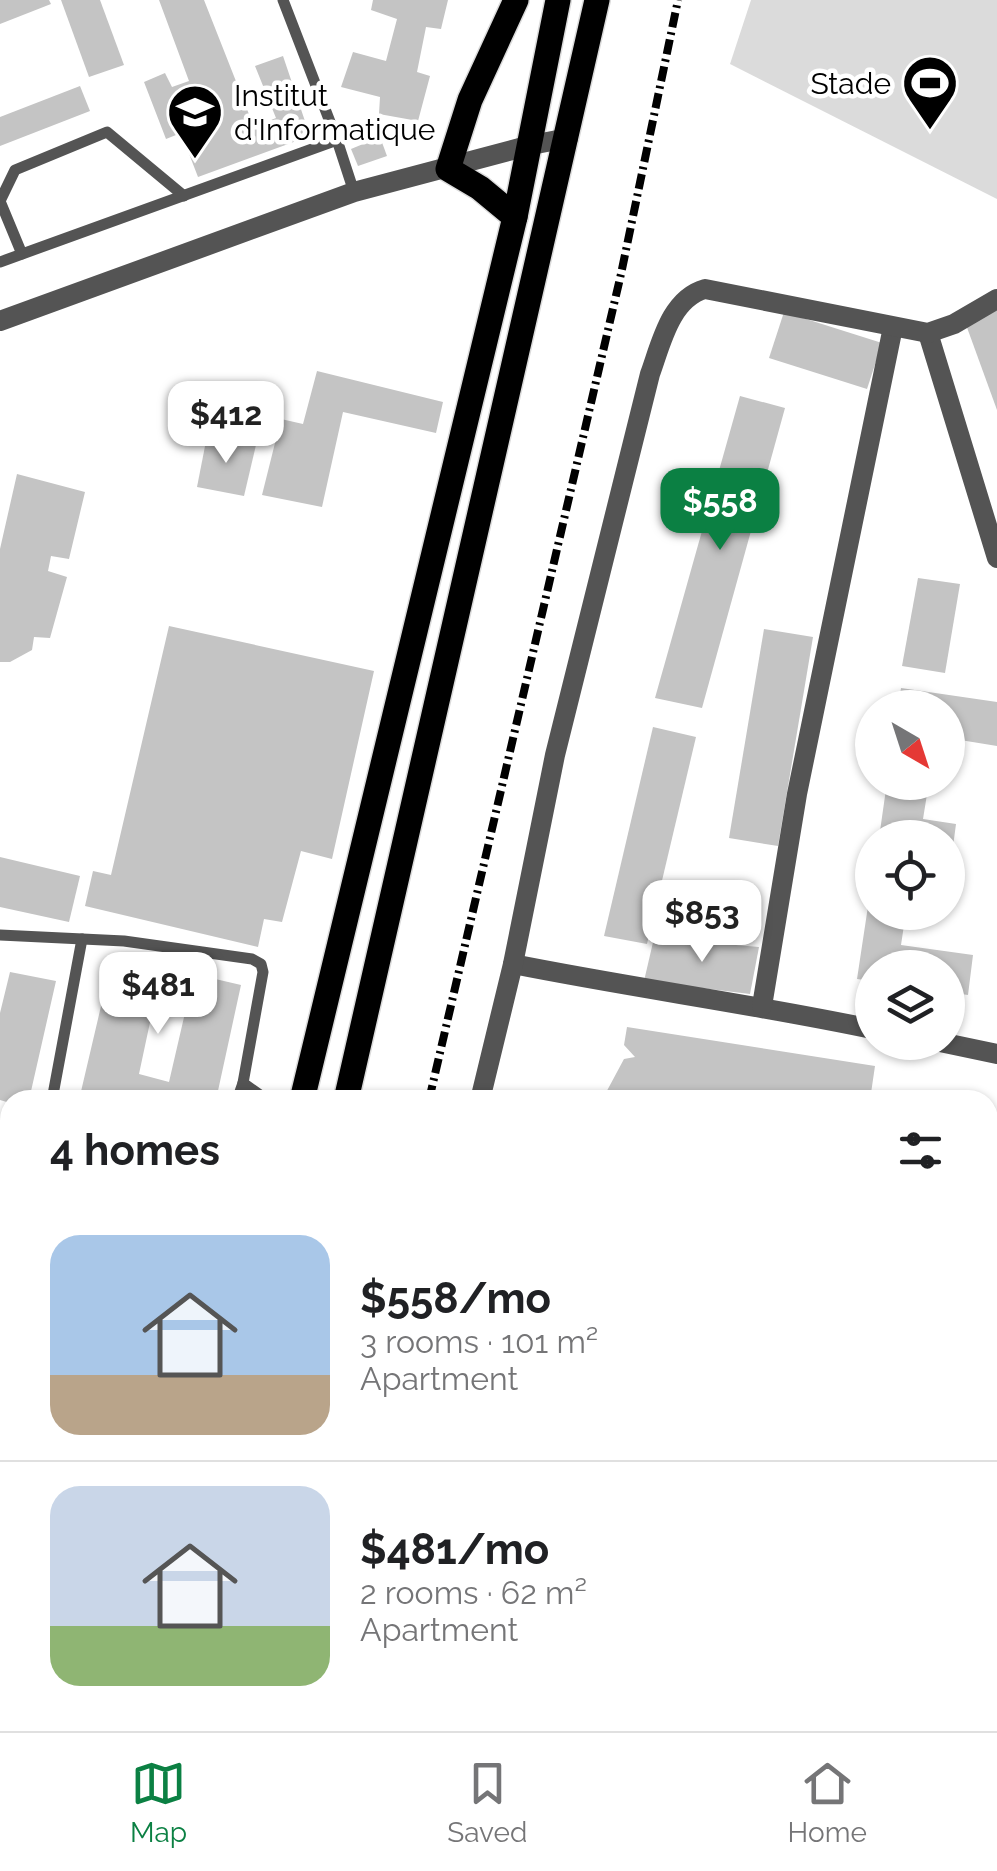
<!DOCTYPE html>
<html lang="en">
<head>
<meta charset="utf-8">
<style>
	:root { --surface:#fff; --page:#f6f6f6; --text:#202124; --muted:#757577; --line:#e0e0e0; --accent:#0b8043 }
	body { margin:0; font-family:Raleway,sans-serif; background:var(--page); color:var(--text); height:100vh; display:flex; flex-direction:column; font-size:38px; white-space:nowrap }
	* { box-sizing:border-box; margin:0 }
	p { font-size:32px; color:var(--muted) }
	.icon { flex:none; width:55px; height:55px; fill:none; stroke:currentColor; stroke-width:2; stroke-linecap:round; stroke-linejoin:round }
	.map { position:relative; flex:1; overflow:hidden }
	.drawer { position:absolute; left:0px; top:1090px; width:998px; height:642px; display:flex; flex-direction:column; background:var(--surface); border-radius:30px 30px 0 0; box-shadow:0 2px 8px #0004 }
	.drawer>* { flex:none }
	.needle { width:65px; rotate:141deg }
	.tools { position:absolute; left:855px; top:690px; display:grid; gap:20px }
	.tools a { display:grid; place-items:center; width:110px; height:110px; border-radius:50%; background:var(--surface); box-shadow:0 2px 8px #0004; font-size:50px }
	.price { position:absolute; translate:-50% -85px; padding:0 22px; border-radius:20px; background:#fff; color:#222; font-size:32px; line-height:65px; filter:drop-shadow(0 2px 5px #0008) }
	.price::after { content:''; position:absolute; left:50%; top:60px; width:30px; height:22px; margin-left:-15px; background:inherit; clip-path:polygon(0 0,100% 0,50% 100%) }
	.price.selected { background:var(--accent); color:#fff }
	ul { padding:0; list-style:none }
	li { display:flex; align-items:center; gap:30px; height:250px; padding:0 50px }
	li+li { border-top:2px solid var(--line) }
	li span { display:grid; place-items:center; flex:none; width:280px; height:200px; border-radius:30px; color:#555 }
	li>.icon { margin-inline-start:auto }
	span .icon { width:120px; height:120px; fill:#fffc; stroke-width:1 }
	li b { font-size:42px }
	h2 { display:flex; justify-content:space-between; align-items:center; height:120px; padding:0 50px; font-size:42px }
	.dock { display:flex; justify-content:space-around; align-items:center; height:140px; border-top:2px solid var(--line); background:var(--surface); font-size:28px; color:var(--muted) }
	.dock a { display:grid; justify-items:center; gap:5px }
	.dock .selected { color:var(--accent) }
	.map>svg:first-child { display:block }
</style>
</head>
<body>
<div class="map">
<svg width="997" height="1731" viewBox="0 0 997 1731">
	<rect width="100%" height="100%" fill="#fff"/>
	<path fill="#dbdbdb" d="M751 0H997V199L730 64Z"/>
	<g fill="#c4c4c4">
		<path d="M0 0H49L51 4 0 24Z"/>
		<path d="M61 0H100L124 65 89 77Z"/>
		<path d="M159 0H204L254 127 276 118 255 66 283 56 310 136 198 177 181 133 166 139 144 82 165 73 172 87 189 81Z"/>
		<path d="M373 0H448L441 29 426 27 417 72 430 76 418 121 379 114 380 97 341 87 353 52 386 61 397 19 371 10Z"/>
		<path d="M80 86 90 111 0 146V117Z"/>
		<path d="M380 137 387 156 358 166 351 149Z"/>
		<path d="M997 304V410L965 322Z"/>
		<path d="M784 312 882 343 867 389 769 358Z"/>
		<path d="M317 371 443 402 436 433 343 412 322 507 262 495 281 419 303 424Z"/>
		<path d="M740 396 785 408 702 708 655 698Z"/>
		<path d="M207 436 256 445 244 496 197 487Z"/>
		<path d="M17 474 85 492 69 559 51 556 48 571 67 577 50 638 34 637 32 650 10 662H0V549Z"/>
		<path d="M918 578 960 584 945 673 902 666Z"/>
		<path d="M169 626 374 671 332 859 301 851 282 922 264 919 258 947 85 906 93 871 111 875Z"/>
		<path d="M764 629 813 637 778 846 729 838Z"/>
		<path d="M901 688 997 702V746L948 738V708H898Z"/>
		<path d="M653 727 696 737 647 944 604 936Z"/>
		<path d="M887 782H929L923 819 956 824 950 869 948 838H879Z"/>
		<path d="M0 857 80 876 69 922 0 907Z"/>
		<path d="M870 893 872 912H906L901 945 973 955 968 995 948 992V968H872V981L857 979Z"/>
		<path d="M654 938 759 947 750 994 644 981Z"/>
		<path d="M113 955 162 966 139 1074 169 1082 194 974 241 985 216 1100H162L163 1097 135 1091 132 1100H79Z"/>
		<path d="M10 972 56 981 29 1100H10V1103L0 1100V1013Z"/>
		<path d="M627 1027 875 1066 870 1100H602L624 1059 635 1057 624 1045Z"/>
		<path d="M0 1180 10 1182V1323L0 1320Z"/>
		<path d="M0 1578 10 1581V1626L1 1662Z"/>
	</g>
	<g fill="none" stroke-linecap="round" stroke-linejoin="round">
		<g stroke="#dbdbdb" stroke-width="28">
			<g id="primary">
				<path d="M515 217 480 188 448 169 470 100 516 0"/>
				<path d="M302 1100 515 217 558 0"/>
				<path d="M346 1100 597 0"/>
				<path d="M162 1731 165 1722"/>
				<path d="M199 1731 201 1722"/>
			</g>
		</g>
		<g stroke="#545454" stroke-width="11">
			<path d="M283 0 337 140"/>
			<path d="M0 201 15 170 107 132 184 196"/>
			<path d="M0 201 22 254"/>
			<path d="M0 262 337 140 354 192"/>
			<path d="M0 935 124 941 252 959 261 964 263 972 243 1083"/>
			<path d="M52 1100 82 939"/>
			<path d="M237 1100 243 1083 267 1100"/>
			<path d="M0 1125 10 1127"/>
			<path d="M0 1549 10 1551"/>
			<path d="M11 1731 13 1722"/>
		</g>
		<g stroke="#545454" stroke-width="20">
			<path d="M928 333 997 558"/>
			<path d="M513 964C633 988 753 1004 872 1029"/>
			<path d="M762 1006 797 794 893 327"/>
			<path d="M940 1042 997 1054"/>
			<path d="M988 1334 997 1335"/>
			<path d="M988 1533 997 1534"/>
			<path d="M988 1595 997 1597"/>
			<path d="M589 1731 590 1722"/>
			<path d="M793 1731 795 1722"/>
		</g>
		<g stroke="#545454" stroke-width="20">
			<path d="M0 321 354 192 531 145 568 138"/>
			<path d="M480 1100 513 964 555 755 650 374C661 344 670 299 705 289L928 333 954 324 997 299"/>
			<path d="M330 1731 332 1722"/>
		</g>
		<use href="#primary" stroke="#000" stroke-width="25"/>
		<g stroke="#000" stroke-width="8" stroke-dasharray="15 5 2.5 5" stroke-linecap="butt">
			<path d="M429 1100 621 274 678 0"/>
			<path d="M279 1731 281 1722"/>
		</g>
	</g>
	<defs>
		<g id="stadium-pin" transform="scale(2.875)"><path d="M0 17L-7.5 6A9.5 9.5 0 1 1 7.5 6Z" fill="#000" stroke="#fff"/><path d="M0-5a6.5 5 0 1 0 0 10a6.5 5 0 1 0 0-10ZM-3.5-1.8h7v3.6h-7Z" fill="#fff"/></g>
		<g id="university-pin" transform="scale(2.875)"><path d="M0 17L-7.5 6A9.5 9.5 0 1 1 7.5 6Z" fill="#000" stroke="#fff"/><path d="M0-5L7-2L0 1L-7-2ZM-4 1L0 2.5L4 1V4Q0 6-4 4Z" fill="#fff"/></g>
	</defs>
	<g fill-rule="evenodd">
		<use href="#stadium-pin" x="930" y="83"/>
		<use href="#university-pin" x="195" y="112"/>
	</g>
	<g text-anchor="middle" dominant-baseline="central" stroke-width="9" stroke-linejoin="round" paint-order="stroke">
		<g font-size="30" fill="#000" stroke="#fff" text-anchor="end">
			<text x="891" y="83">Stade</text>
			<text x="234" y="95" text-anchor="start">Institut<tspan x="234" dy="34">d'Informatique</tspan></text>
		</g>
	</g>
</svg>
<div class="tools">
<a><svg class="needle" viewBox="-14 -14 28 28"><path d="M0-13l5 13h-10z" fill="#e53935"/><path d="M0 13l5-13h-10z" fill="#757577"/></svg></a>
<a><svg class="icon" aria-label="locate" viewBox="0 0 24 24"><circle cx="12" cy="12" r="6"/><path d="M12 2v4M12 18v4M2 12h4M18 12h4"/></svg></a>
<a><svg class="icon" aria-label="layers" viewBox="0 0 24 24"><path d="M12 4l9 5-9 5-9-5zM3 14l9 5 9-5"/></svg></a>
</div>
<b class="price" style="left:226px;top:466px">$412</b>
<b class="price selected" style="left:720px;top:553px">$558</b>
<b class="price" style="left:702px;top:965px">$853</b>
<b class="price" style="left:158px;top:1037px">$481</b>
<section class="drawer">
<h2>4 homes<svg class="icon" aria-label="filters" viewBox="0 0 24 24"><path d="M4 7h16M4 17h16"/><circle cx="9" cy="7" r="2"/><circle cx="15" cy="17" r="2"/></svg></h2>
<ul>
<li><span style="background:linear-gradient(#a9c7e8 70%,#b9a48a 0)"><svg class="icon" aria-label="home" viewBox="0 0 24 24"><path d="M3 11l9-7 9 7M6 9v11h12V9"/></svg></span><div><b>$558/mo</b><p>3 rooms · 101 m²</p><p>Apartment</p></div></li>
<li><span style="background:linear-gradient(#c9d6e8 70%,#8fb573 0)"><svg class="icon" aria-label="home" viewBox="0 0 24 24"><path d="M3 11l9-7 9 7M6 9v11h12V9"/></svg></span><div><b>$481/mo</b><p>2 rooms · 62 m²</p><p>Apartment</p></div></li>
</ul>
</section>
</div>
<nav class="dock">
<a class="selected"><svg class="icon" aria-label="map" viewBox="0 0 24 24"><path d="M3 6l6-2 6 2 6-2v14l-6 2-6-2-6 2zM9 4v14M15 6v14"/></svg>Map</a>
<a><svg class="icon" aria-label="saved" viewBox="0 0 24 24"><path d="M7 4h10v16l-5-4-5 4z"/></svg>Saved</a>
<a><svg class="icon" aria-label="home" viewBox="0 0 24 24"><path d="M3 11l9-7 9 7M6 9v11h12V9"/></svg>Home</a>
</nav>
</body>
</html>
